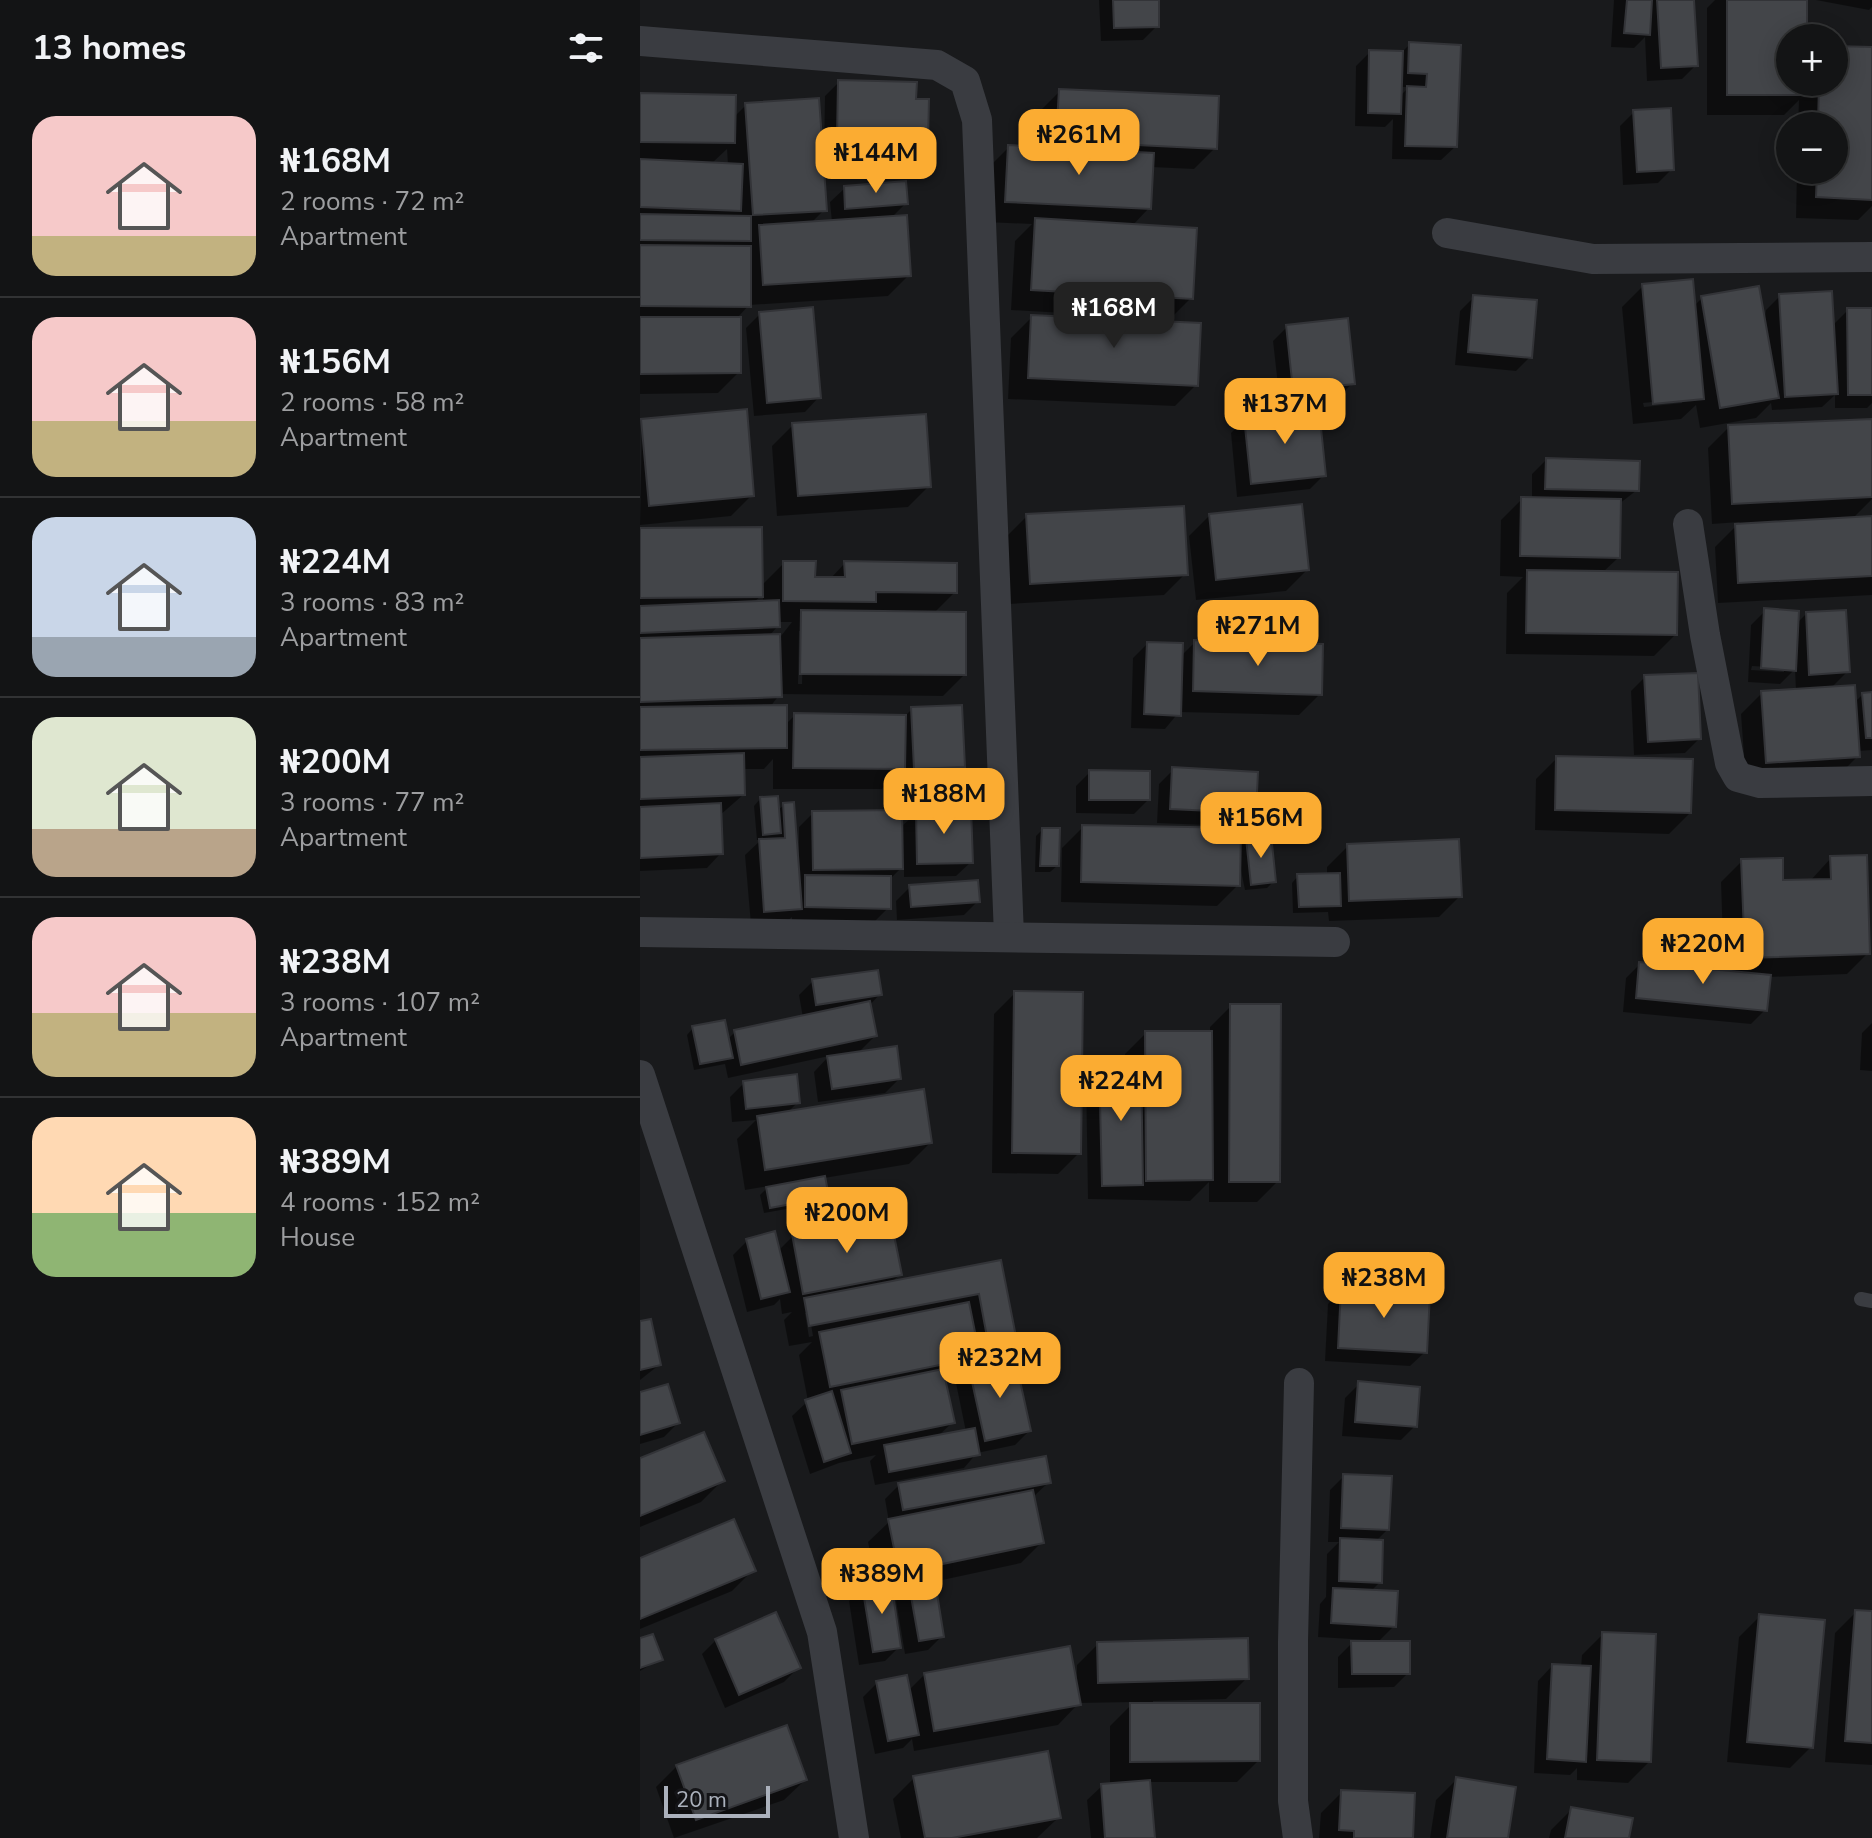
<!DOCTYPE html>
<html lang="en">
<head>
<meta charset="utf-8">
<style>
	:root { --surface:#131415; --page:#202122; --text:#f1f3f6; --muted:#9d9ea0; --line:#323334; --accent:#fbac32 }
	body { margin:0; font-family:"Nunito Sans",sans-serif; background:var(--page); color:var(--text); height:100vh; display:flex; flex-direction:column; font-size:30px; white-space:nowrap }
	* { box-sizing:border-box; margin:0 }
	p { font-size:26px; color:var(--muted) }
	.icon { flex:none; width:44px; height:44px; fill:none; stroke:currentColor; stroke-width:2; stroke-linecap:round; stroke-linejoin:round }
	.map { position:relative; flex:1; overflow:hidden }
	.panel { display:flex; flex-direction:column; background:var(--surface); width:640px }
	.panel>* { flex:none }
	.tools { position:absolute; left:1136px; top:24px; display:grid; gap:16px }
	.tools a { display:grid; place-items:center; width:72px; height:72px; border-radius:50%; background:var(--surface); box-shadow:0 4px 20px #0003,0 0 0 2px var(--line); font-size:40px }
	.scale { position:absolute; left:24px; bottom:20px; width:106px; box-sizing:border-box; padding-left:8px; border:4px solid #abb1bc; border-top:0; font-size:22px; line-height:28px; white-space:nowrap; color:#abb1bc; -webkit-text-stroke:6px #141417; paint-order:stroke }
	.price { position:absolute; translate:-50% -68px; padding:0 18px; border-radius:16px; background:var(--accent); color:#111; font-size:26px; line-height:52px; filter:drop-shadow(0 2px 4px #0008) }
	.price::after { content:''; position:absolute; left:50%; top:48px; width:24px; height:18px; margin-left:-12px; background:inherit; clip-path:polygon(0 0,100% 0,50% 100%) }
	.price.current { background:#222; color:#fff }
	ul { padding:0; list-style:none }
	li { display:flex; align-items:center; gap:24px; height:200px; padding:0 32px }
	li+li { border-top:2px solid var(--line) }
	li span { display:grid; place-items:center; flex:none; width:224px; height:160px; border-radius:24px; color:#555 }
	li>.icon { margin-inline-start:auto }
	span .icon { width:96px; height:96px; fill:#fffc; stroke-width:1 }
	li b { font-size:34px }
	h2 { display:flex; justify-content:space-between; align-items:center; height:96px; padding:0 32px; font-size:34px }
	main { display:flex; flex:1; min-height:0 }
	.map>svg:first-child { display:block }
</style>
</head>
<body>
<main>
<section class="panel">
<h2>13 homes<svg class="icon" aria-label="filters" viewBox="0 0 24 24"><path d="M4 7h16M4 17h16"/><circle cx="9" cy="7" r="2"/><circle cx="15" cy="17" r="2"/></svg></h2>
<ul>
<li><span style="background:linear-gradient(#f6c9c9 75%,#c2b280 0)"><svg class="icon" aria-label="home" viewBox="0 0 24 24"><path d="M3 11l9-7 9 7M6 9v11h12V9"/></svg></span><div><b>₦168M</b><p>2 rooms · 72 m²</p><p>Apartment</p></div></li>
<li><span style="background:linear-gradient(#f6c9c9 65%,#c2b280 0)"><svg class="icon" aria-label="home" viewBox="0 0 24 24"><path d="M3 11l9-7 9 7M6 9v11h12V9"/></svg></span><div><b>₦156M</b><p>2 rooms · 58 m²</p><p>Apartment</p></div></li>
<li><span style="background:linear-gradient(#c9d6e8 75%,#9aa5b1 0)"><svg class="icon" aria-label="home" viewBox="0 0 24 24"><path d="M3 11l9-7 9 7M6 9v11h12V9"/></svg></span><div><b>₦224M</b><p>3 rooms · 83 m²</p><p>Apartment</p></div></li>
<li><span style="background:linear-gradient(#dfe7d0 70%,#b9a48a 0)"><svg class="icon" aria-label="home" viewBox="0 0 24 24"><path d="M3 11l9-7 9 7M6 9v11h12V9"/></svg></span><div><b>₦200M</b><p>3 rooms · 77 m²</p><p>Apartment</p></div></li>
<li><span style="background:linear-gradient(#f6c9c9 60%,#c2b280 0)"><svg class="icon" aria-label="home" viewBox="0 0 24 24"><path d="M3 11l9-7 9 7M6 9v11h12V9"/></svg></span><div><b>₦238M</b><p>3 rooms · 107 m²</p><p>Apartment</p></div></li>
<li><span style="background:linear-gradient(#ffd9b3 60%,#8fb573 0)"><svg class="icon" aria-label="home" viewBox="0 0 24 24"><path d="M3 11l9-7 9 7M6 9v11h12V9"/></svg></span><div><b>₦389M</b><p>4 rooms · 152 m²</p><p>House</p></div></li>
</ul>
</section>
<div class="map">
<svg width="1232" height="1838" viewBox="0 0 1232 1838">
	<rect width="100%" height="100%" fill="#191a1c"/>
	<g fill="#0007" fill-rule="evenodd">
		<path d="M459 0H517V26L503 40 461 41Z"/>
		<path d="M974 0H1052L1056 65 1042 79 1007 81 1005 37 994 48 971 47Z"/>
		<path d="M1075 0H1165V38H1150V82H1194V48L1232 49V206L1218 220 1156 218 1157 170H1194V126H1158L1159 100 1144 115H1067V8Z"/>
		<path d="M1176 0H1232V7L1229 10Z"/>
		<path d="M770 44 819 46 816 146 801 160 752 159 753 119 745 127 715 126 716 66 730 52 761 53ZM760 87H769L760 96Z"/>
		<path d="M199 82 274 101 286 141 272 155 181 154 184 210 171 223 192 222 190 202 205 188 266 203 251 218 269 275 248 296 109 305 99 316V372L78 393 0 394V95L94 117 106 105 184 151 185 96ZM87 149 88 165 71 164Z"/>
		<path d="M420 91 575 148 554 169 511 167 509 208 492 226 551 298 530 319 371 310 375 241 392 224 345 222 348 168 369 147 397 149 399 112Z"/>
		<path d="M994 112 1032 169 1018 183 983 185 980 126Z"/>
		<path d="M1003 286 1054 306 1062 298 1124 324 1126 310 1140 296 1192 326 1208 310H1232V403L1227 408H1195V395L1182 407 1132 410 1131 403 1116 418 1060 428 1056 405 1041 419 993 424 982 307ZM1042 399V403L1004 407 1003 403Z"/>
		<path d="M834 297 890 357 876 371 815 365 820 311Z"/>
		<path d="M120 314 179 397 165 412 114 416 106 328Z"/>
		<path d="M392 317 556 385 535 406 368 399 371 338Z"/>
		<path d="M647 327 713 383 698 397 640 403 633 341Z"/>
		<path d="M605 419 684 475 670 489 597 497 591 433Z"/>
		<path d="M2 420 112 495 91 516 0 525Z"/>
		<path d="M1232 421V499L1212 519 1232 518V595L1078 603 1075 547 1100 522 1072 524 1068 448 1089 427Z"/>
		<path d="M153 425 289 486 268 507 137 516 132 446Z"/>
		<path d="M906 460 997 490 979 504 978 558 962 573 1035 635 1014 656 866 654 867 593 883 577 860 576 861 520 882 499H892V474Z"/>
		<path d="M570 515 667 570 646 591 556 600 549 536Z"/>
		<path d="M387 516 545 574 524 595 369 604 366 537Z"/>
		<path d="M0 530 121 586 144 563 173 579H190L205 563 315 592 294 613 324 675 303 696 140 694 130 707 145 725 155 715 264 717 272 709 323 766 309 780 261 782 260 771 242 789H133V759L124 769H102L103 795 79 816 81 853 67 868 0 871ZM123 594V603H113ZM138 622H152L141 636H129L138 626ZM159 631H163L162 684H158Z"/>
		<path d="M1125 611 1156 624 1166 614 1208 671 1190 689 1214 703 1223 694H1232V750L1218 751V756L1197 777 1106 783 1101 714 1122 693 1156 691 1155 669 1140 684 1108 682 1111 625ZM1112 666 1144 668V672L1111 670Z"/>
		<path d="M555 642 680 694 659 715 539 712 525 729 491 728 493 658 507 644 541 656Z"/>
		<path d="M1005 677 1059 739 1045 753 994 755 991 691Z"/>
		<path d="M917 758 1050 813 1029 834 895 830 896 779Z"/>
		<path d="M533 770 614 813 596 830 599 847 607 840 634 881 627 888 605 890 599 861 598 885 577 906 421 902 422 848 443 827 591 830V826L517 823 519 784Z"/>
		<path d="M450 772 508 800 494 814 436 813V786Z"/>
		<path d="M120 799 137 811 144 805 156 858H159V827L173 813 260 828 277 812 331 862 316 876 264 877V865L249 880 248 908 234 922 152 921V917L145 923 111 925 105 855 121 840H117L114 806Z"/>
		<path d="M402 830 417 866 410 872H395L396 836Z"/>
		<path d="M708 846 820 896 799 917 689 921 688 912 653 913 652 883 658 876H687V867Z"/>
		<path d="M1191 858 1228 953 1207 974 1129 977 1125 1010 1111 1024 983 1012 986 978 1000 964 1084 972 1081 882 1102 861 1141 882 1170 881Z"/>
		<path d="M270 887 338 901 324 915 257 920 256 901Z"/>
		<path d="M173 981 240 994 229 1006 235 1036 217 1054 259 1079 245 1093 178 1102 174 1072 189 1056 88 1078 85 1064 54 1070 47 1035 53 1028 87 1040 95 1032 163 1018 159 995Z"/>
		<path d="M375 993 439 1153 418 1174 352 1173 354 1014Z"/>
		<path d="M591 1006 638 1181 617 1202H569V1182L550 1201 448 1199 446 1076 460 1062H485V1054L506 1033H570V1027Z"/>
		<path d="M1232 1023V1071L1220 1070 1222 1033Z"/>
		<path d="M104 1083 158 1102 147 1113 290 1143 269 1164 184 1178 187 1196 180 1203 124 1213 120 1195 129 1186 105 1190 97 1139 116 1120 92 1122 90 1097Z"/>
		<path d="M153 1236 260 1274 251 1283 360 1262 376 1347 360 1363 389 1431 375 1445 337 1453 324 1468 235 1485 230 1461 236 1455 199 1463 170 1474 152 1416 168 1401 159 1355 172 1342 149 1346 144 1320 152 1312 142 1314 140 1299 134 1305 107 1312 93 1255 107 1241 138 1251ZM165 1313H169L173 1336 169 1337ZM323 1376 316 1383 326 1432 297 1437 313 1422 304 1380Z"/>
		<path d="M702 1290 785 1352 770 1366 685 1361 688 1304Z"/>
		<path d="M0 1323 19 1365 0 1380Z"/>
		<path d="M719 1384 775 1426 761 1440 702 1436 705 1398Z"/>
		<path d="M0 1395 38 1423 24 1437 0 1444Z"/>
		<path d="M0 1460 82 1481 61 1502 0 1527Z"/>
		<path d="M704 1476 747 1530 735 1542 740 1582 730 1592 754 1626 737 1643 768 1673 754 1687 698 1688V1657L712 1643H727V1640L678 1637 680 1604 686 1597 687 1554 699 1542H688L690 1490Z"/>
		<path d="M409 1482 393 1497 402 1542 381 1563 293 1582 302 1636 288 1650 265 1654 256 1601 271 1586 250 1590 259 1647 245 1661 219 1665 209 1601 223 1587 237 1585 228 1542 249 1522 245 1499 259 1485Z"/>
		<path d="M0 1561 113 1570 92 1591 0 1629Z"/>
		<path d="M1216 1612 1232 1613V1765L1185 1762 1195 1633Z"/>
		<path d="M1120 1616 1171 1747 1150 1768 1087 1762 1099 1637Z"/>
		<path d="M963 1634 1009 1762 988 1783 937 1780V1768L930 1775 894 1773 898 1681 912 1666 941 1668 942 1655Z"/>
		<path d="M76 1640 158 1668 144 1682 85 1708 62 1654Z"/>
		<path d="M0 1641 20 1659 0 1671Z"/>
		<path d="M458 1644 607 1678 586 1699 513 1701V1705L618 1761 597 1782H508L513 1838H451L447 1800 462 1786H470V1726L494 1702 439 1703 418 1725 274 1751 272 1739 263 1748 235 1754 223 1697 237 1683 268 1691 285 1674 437 1682V1665Z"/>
		<path d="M37 1766 165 1780 144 1800 34 1838 16 1787Z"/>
		<path d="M274 1778 419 1817 397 1838H261L253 1799Z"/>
		<path d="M817 1779 866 1838H790L796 1800Z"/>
		<path d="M702 1792 771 1838H679L681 1813Z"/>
		<path d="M932 1809 987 1838H909L911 1830Z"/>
	</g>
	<g fill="#434549" stroke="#333438" stroke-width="2">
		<path d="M473 0H519V27L474 28Z"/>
		<path d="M987 0H1012L1010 35 984 33Z"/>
		<path d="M1017 0H1054L1058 66 1021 68Z"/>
		<path d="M1087 0H1167V38H1150V82H1167V95H1087Z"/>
		<path d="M769 42 821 45 817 147 765 146 767 86 786 87 787 74 768 73Z"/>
		<path d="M1194 46 1232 47V200L1176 197 1177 170H1194V126H1178L1179 82H1194Z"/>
		<path d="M729 50 763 51 761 114 728 113Z"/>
		<path d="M198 80 277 82 276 99H289L288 142 197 141Z"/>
		<path d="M419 89 579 96 577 149 416 141Z"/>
		<path d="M0 93 96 95 95 143 0 142Z"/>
		<path d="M179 98 187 211 113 215 105 103Z"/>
		<path d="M1031 108 1034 170 997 172 993 110Z"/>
		<path d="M368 145 514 153 511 209 365 202Z"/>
		<path d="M0 159 103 164 101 211 0 207Z"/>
		<path d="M266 181 268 204 205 209 204 186Z"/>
		<path d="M0 214 111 216V241L0 240Z"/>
		<path d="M267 215 271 276 123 285 119 225Z"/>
		<path d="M395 218 557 228 553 299 391 290Z"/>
		<path d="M0 245 111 246V307L0 306Z"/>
		<path d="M1053 279 1064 399 1013 404 1002 284Z"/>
		<path d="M1119 286 1139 398 1080 408 1061 296Z"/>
		<path d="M1192 291 1198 394 1145 397 1139 294Z"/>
		<path d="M833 295 897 300 892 358 828 352Z"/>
		<path d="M173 307 181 398 127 403 119 312Z"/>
		<path d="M1207 308H1232V395H1208Z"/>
		<path d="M391 315 561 323 558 386 388 378Z"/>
		<path d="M0 317H101V373L0 374Z"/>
		<path d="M708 318 715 384 653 390 646 325Z"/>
		<path d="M107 409 114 496 9 506 1 419Z"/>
		<path d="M679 409 686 476 611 484 604 417Z"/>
		<path d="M286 414 291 487 158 496 152 423Z"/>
		<path d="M1232 419V497L1092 504 1088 425Z"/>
		<path d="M906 458 1000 461 999 491 905 489Z"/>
		<path d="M881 497 981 499 980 558 880 556Z"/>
		<path d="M662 504 669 570 576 580 569 514Z"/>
		<path d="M544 506 548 575 390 584 386 514Z"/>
		<path d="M1232 516V576L1098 583 1095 524Z"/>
		<path d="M122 527 123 597 0 598V528Z"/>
		<path d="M143 561H176L175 577H205L204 561 317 563V593L236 592V602L143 601Z"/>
		<path d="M887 570 1038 572 1037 635 886 633Z"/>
		<path d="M139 600 140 627 0 633V606Z"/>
		<path d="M1124 608 1159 611 1156 671 1121 668Z"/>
		<path d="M161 610 326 612V675L160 674Z"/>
		<path d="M1206 610 1210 672 1169 675 1166 612Z"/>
		<path d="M140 634 142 697 0 702V638Z"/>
		<path d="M554 640 683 644 682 695 553 691Z"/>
		<path d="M507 642 543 643 541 716 504 714Z"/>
		<path d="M1058 673 1061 739 1008 742 1004 675Z"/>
		<path d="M1215 685 1220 757 1126 763 1121 691Z"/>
		<path d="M1232 692V738H1226L1222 693Z"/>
		<path d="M147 705V748L0 750V707Z"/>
		<path d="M322 705 325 767 274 769 271 707Z"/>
		<path d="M154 713 266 715 265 769 153 768Z"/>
		<path d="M104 753 105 795 0 799V757Z"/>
		<path d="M916 756 1053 759 1051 813 915 810Z"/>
		<path d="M532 767 618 772 616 813 530 809Z"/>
		<path d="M449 770 510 771V800H449Z"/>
		<path d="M138 796 141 833 123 835 120 797Z"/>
		<path d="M154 802 162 909 124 912 119 839 145 838 143 803Z"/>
		<path d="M81 803 83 854 0 858V807Z"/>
		<path d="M331 808 333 863 277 864 276 810Z"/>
		<path d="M262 810 263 869 173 870 172 811Z"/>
		<path d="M442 825 601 828 600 886 441 882Z"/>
		<path d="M402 828H420L419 866H400Z"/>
		<path d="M631 834 636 882 611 885 606 838Z"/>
		<path d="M819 839 822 897 709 901 707 844Z"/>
		<path d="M1227 855 1230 954 1105 958 1101 859 1143 858V880L1191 879 1190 856Z"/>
		<path d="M700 873 701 906 659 907 657 874Z"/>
		<path d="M165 875 251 876V909L165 907Z"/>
		<path d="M338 880 340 902 271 907 269 885Z"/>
		<path d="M999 962 1131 975 1127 1011 996 998Z"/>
		<path d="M238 970 242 995 176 1005 172 979Z"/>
		<path d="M374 991 443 992 441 1154 372 1153Z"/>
		<path d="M230 1001 237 1036 101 1065 94 1030Z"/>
		<path d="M590 1004H641L640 1182H589Z"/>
		<path d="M85 1020 93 1058 60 1064 52 1026Z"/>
		<path d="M505 1031H572L573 1180 506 1181Z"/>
		<path d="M257 1046 261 1079 192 1089 187 1056Z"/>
		<path d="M459 1060H501L503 1185 462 1186Z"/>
		<path d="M157 1074 160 1103 106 1109 103 1081Z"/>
		<path d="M284 1089 292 1143 125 1170 117 1116Z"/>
		<path d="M185 1176 189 1197 130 1208 126 1187Z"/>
		<path d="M250 1215 262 1275 163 1294 152 1234Z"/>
		<path d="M135 1231 150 1292 121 1299 106 1239Z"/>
		<path d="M361 1260 378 1347 350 1353 339 1294 169 1326 164 1298Z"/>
		<path d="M701 1288 790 1293 787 1353 698 1348Z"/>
		<path d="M329 1302 340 1357 190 1387 179 1332Z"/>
		<path d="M11 1319 21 1365 0 1370V1321Z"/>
		<path d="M375 1358 391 1431 345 1441 329 1368Z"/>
		<path d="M303 1369 315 1423 212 1444 201 1390Z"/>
		<path d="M718 1381 780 1387 777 1427 715 1422Z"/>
		<path d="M28 1384 40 1423 0 1435V1392Z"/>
		<path d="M192 1391 211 1453 184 1462 165 1400Z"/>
		<path d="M335 1428 340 1455 249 1472 244 1445Z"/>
		<path d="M64 1432 85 1481 0 1516V1458Z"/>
		<path d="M406 1456 411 1483 263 1510 258 1483Z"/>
		<path d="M703 1474 752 1476 749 1530 701 1528Z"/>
		<path d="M393 1490 404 1543 259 1573 248 1519Z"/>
		<path d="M94 1519 116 1571 0 1619V1558Z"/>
		<path d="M700 1538 743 1540 742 1583 699 1581Z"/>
		<path d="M251 1581 261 1648 233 1652 222 1585Z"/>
		<path d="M295 1581 304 1637 279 1641 269 1585Z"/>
		<path d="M693 1588 758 1591 756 1627 691 1623Z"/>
		<path d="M1215 1610 1232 1611V1743L1205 1741Z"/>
		<path d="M136 1612 161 1668 99 1695 75 1639Z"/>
		<path d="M1119 1614 1185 1620 1173 1748 1107 1742Z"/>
		<path d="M962 1632 1016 1634 1011 1762 957 1760Z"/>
		<path d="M13 1634 23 1660 0 1668V1638Z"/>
		<path d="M608 1638 609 1679 458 1683 457 1642Z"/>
		<path d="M711 1641H770V1674H712Z"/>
		<path d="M430 1646 441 1705 294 1731 284 1673Z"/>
		<path d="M912 1664 951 1666 946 1762 907 1759Z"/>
		<path d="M267 1675 279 1735 248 1741 236 1681Z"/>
		<path d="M490 1703H620V1761L490 1762Z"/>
		<path d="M147 1725 167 1780 56 1820 36 1765Z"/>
		<path d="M408 1751 421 1818 312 1838H285L273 1776Z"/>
		<path d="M816 1777 876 1787 868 1838H807Z"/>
		<path d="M510 1780 515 1838H465L461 1784Z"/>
		<path d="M701 1790 775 1793 773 1838H714V1831L699 1830Z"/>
		<path d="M931 1807 993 1818 989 1838H925Z"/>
	</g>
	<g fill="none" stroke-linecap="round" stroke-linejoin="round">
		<path stroke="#3a3c41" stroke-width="14" d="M1221 1299 1232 1301"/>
		<g stroke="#3a3c41" stroke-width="30">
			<path d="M0 41 297 65 325 81 337 120 369 936"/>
			<path d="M807 233 953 259 1232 257"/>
			<path d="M1048 524 1065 635 1090 763 1098 777 1120 783 1232 781"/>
			<path d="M0 932 695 942"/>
			<path d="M0 1075 182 1632 214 1838"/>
			<path d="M658 1838 653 1801V1642L659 1383"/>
		</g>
	</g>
</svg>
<div class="tools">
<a>+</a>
<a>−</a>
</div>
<div class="scale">20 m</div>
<b class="price" style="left:439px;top:177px">₦261M</b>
<b class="price" style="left:236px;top:195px">₦144M</b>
<b class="price current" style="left:474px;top:350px">₦168M</b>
<b class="price" style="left:645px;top:446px">₦137M</b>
<b class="price" style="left:618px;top:668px">₦271M</b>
<b class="price" style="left:304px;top:836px">₦188M</b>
<b class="price" style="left:621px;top:860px">₦156M</b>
<b class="price" style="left:1063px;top:986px">₦220M</b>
<b class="price" style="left:481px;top:1123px">₦224M</b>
<b class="price" style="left:207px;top:1255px">₦200M</b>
<b class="price" style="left:744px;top:1320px">₦238M</b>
<b class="price" style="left:360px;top:1400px">₦232M</b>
<b class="price" style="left:242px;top:1616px">₦389M</b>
</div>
</main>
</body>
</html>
